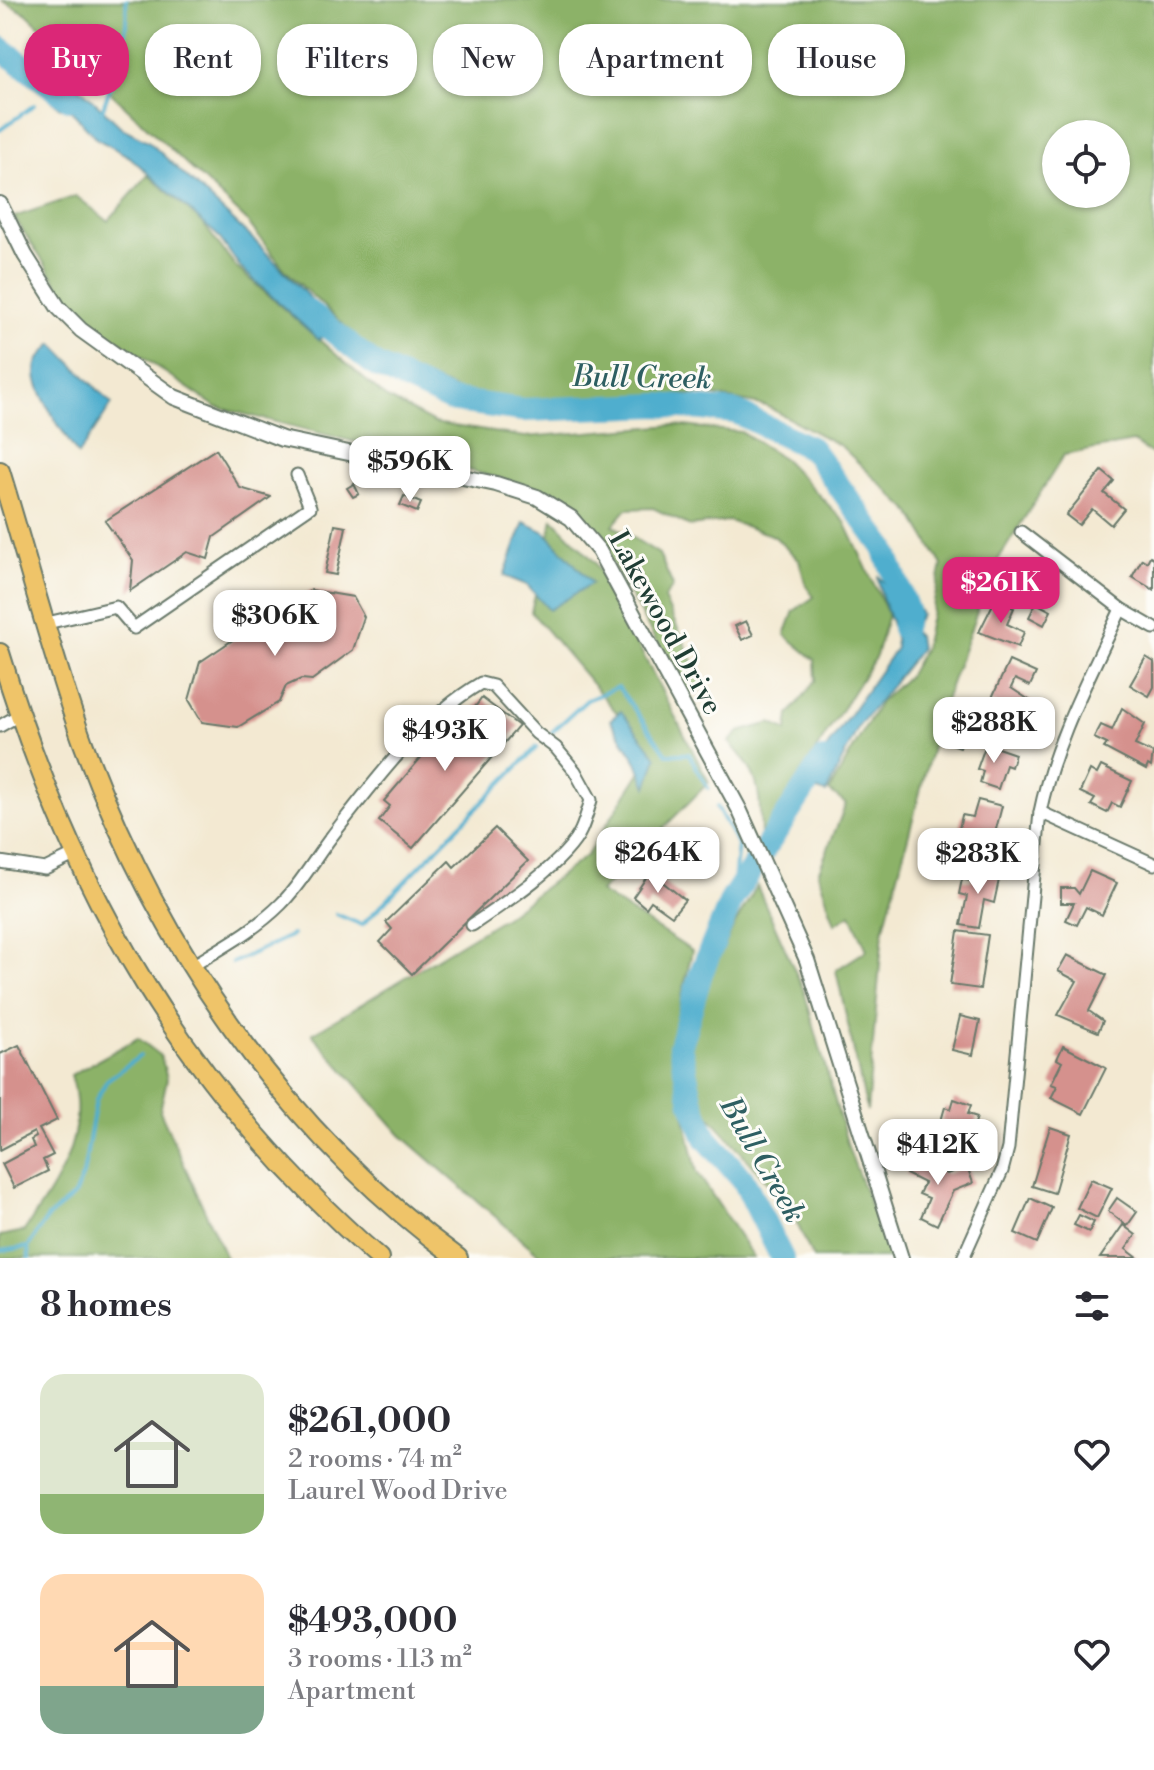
<!DOCTYPE html>
<html lang="en">
<head>
<meta charset="utf-8">
<style>
	:root { --surface:#fff; --page:#f7f7f7; --text:#2b2b33; --muted:#7c7c81; --accent:#db2777 }
	body { margin:0; font-family:"Libre Bodoni",serif; background:var(--page); color:var(--text); height:100vh; display:flex; flex-direction:column; font-size:30px; white-space:nowrap }
	* { box-sizing:border-box; margin:0 }
	p { font-size:26px; color:var(--muted) }
	.icon { flex:none; width:44px; height:44px; fill:none; stroke:currentColor; stroke-width:2; stroke-linecap:round; stroke-linejoin:round }
	.map { position:relative; height:1258px; overflow:hidden }
	.sheet { display:flex; flex-direction:column; background:var(--surface); flex:1 }
	.sheet>* { flex:none }
	.banner { position:absolute; left:24px; top:24px; width:1106px; height:72px; display:flex; gap:16px }
	.tools { position:absolute; left:1042px; top:120px; display:grid; gap:16px }
	.tools a { display:grid; place-items:center; width:88px; height:88px; border-radius:50%; background:var(--surface); box-shadow:0 2px 6px #0004; font-size:40px }
	.price { position:absolute; translate:-50% -68px; padding:0 18px; border-radius:16px; background:#fff; color:#222; font-size:26px; line-height:52px; filter:drop-shadow(0 2px 4px #0008) }
	.price::after { content:''; position:absolute; left:50%; top:48px; width:24px; height:18px; margin-left:-12px; background:inherit; clip-path:polygon(0 0,100% 0,50% 100%) }
	.price.on { background:var(--accent); color:#fff }
	ul { padding:0; list-style:none }
	li { display:flex; align-items:center; gap:24px; height:200px; padding:0 40px }
	li span { display:grid; place-items:center; flex:none; width:224px; height:160px; border-radius:24px; color:#555 }
	li>.icon { margin-inline-start:auto }
	span .icon { width:96px; height:96px; fill:#fffc; stroke-width:1 }
	li b { font-size:34px }
	h2 { display:flex; justify-content:space-between; align-items:center; height:96px; padding:0 40px; font-size:34px }
	.tag { padding:0 28px; border-radius:32px; background:var(--surface); box-shadow:0 2px 6px #0004; font-size:28px; line-height:72px }
	.tag.on { background:var(--accent); color:#fff }
	.map>svg:first-child { display:block }
</style>
</head>
<body>
<div class="map">
<svg width="1154" height="1258" viewBox="0 0 1154 1258">
	<rect width="100%" height="100%" fill="#fdfcf7"/>
	<filter id="ink" filterUnits="userSpaceOnUse"><feTurbulence type="fractalNoise" baseFrequency=".0125" numOctaves="2"/><feDisplacementMap in="SourceGraphic" scale="16" xChannelSelector="R" yChannelSelector="G"/><feConvolveMatrix kernelMatrix="1 2 1 2 8 2 1 2 1" color-interpolation-filters="sRGB"/></filter>
	<filter id="wash" filterUnits="userSpaceOnUse"><feTurbulence type="fractalNoise" baseFrequency=".006" numOctaves="4" result="noise"/><feDisplacementMap in="SourceGraphic" scale="32" xChannelSelector="R" yChannelSelector="G"/><feGaussianBlur stdDeviation="1.8" result="paint"/><feColorMatrix in="noise" values="0 0 0 0 0 0 0 0 0 0 0 0 0 0 0 0 0 1.4 0 .05"/><feComposite in="paint" operator="in"/></filter>
	<g filter="url(#wash)">
		<rect width="100%" height="100%" fill="#f3e9d2"/>
		<g fill="#8cb268" stroke="#56784e" stroke-width="2" fill-rule="evenodd">
			<path d="M1 0H1154V455L1133 442 1064 455 993 568 943 706 883 931 867 1111 836 970 867 950 851 914 835 924 818 873 846 804 829 791 880 702 909 675 924 648 942 565 911 513 841 446 766 406 705 394 523 403 467 394 377 357 285 270 246 220 26 13ZM1056 134H1116V194H1056Z"/>
			<path d="M148 175 200 220 237 268 385 397 434 423 525 437 674 425 741 432 784 459 845 522 888 614 876 656 761 836C759 789 762 777 729 742L739 732 771 723 787 731 789 715 816 680 815 660 785 635 794 611 814 597 806 586 799 560 774 536 729 521 690 526 653 508 627 509 613 525 659 554 673 586 664 599 705 687 686 695 597 536 555 492 216 407 76 312 14 217 76 196 108 221Z"/>
			<path d="M553 519 595 562 709 782 600 892 692 951 670 1050 697 1172 754 1258H543L401 1135 312 1034 505 917 587 855 652 754 531 612Z"/>
			<path d="M757 886 804 991 849 1150 891 1258H813L790 1208 700 1105 683 1037 732 929Z"/>
			<path d="M138 1038 161 1056 167 1079 160 1111 226 1258H0V1236L24 1231C57 1184 90 1134 71 1075Z"/>
		</g>
		<g fill="#50aece" stroke="#387681" stroke-width="2">
			<path d="M51 74 70 78 122 128 148 141 254 240 334 323 319 340 241 268 218 236 130 157 97 139 68 107 60 108 39 87Z"/>
			<path d="M53 344 112 404 78 455C66 436 34 392 36 370 36 359 45 352 53 344Z"/>
			<path d="M524 522 545 532 592 583 549 610 527 585 504 576Z"/>
			<path d="M878 576 892 590 914 602 921 614 911 630 918 636 920 649 859 726 826 793 801 785 896 648C895 620 879 601 878 576Z"/>
			<path d="M621 711 657 757 647 787 637 762 610 720Z"/>
		</g>
		<g fill="none" stroke-linecap="round" stroke-linejoin="round">
			<g stroke="#50aece" stroke-width="4">
				<path d="M101 114C113 77 130 39 126 0"/>
				<path d="M0 130 34 105"/>
				<path d="M552 732 587 700 618 687 667 754H689L708 788"/>
				<path d="M717 807 738 845 732 899"/>
				<path d="M336 914 362 925 537 747"/>
				<path d="M232 963 292 935"/>
				<path d="M28 1247 29 1258"/>
				<path d="M0 1251 28 1247 48 1217 74 1196 83 1175 96 1100 107 1080 140 1056"/>
			</g>
			<g stroke="#50aece" stroke-width="24">
				<path d="M0 48 69 99"/>
				<path d="M305 309 375 365 450 400 523 410 660 405 736 412 812 449 884 548 907 610 903 628"/>
				<path d="M782 1258 744 1181 706 1138 692 1103 680 1046 701 973 732 899 823 760"/>
			</g>
		</g>
		<g id="blocks">
			<g fill="#d5918d">
				<path d="M216 449 240 488 271 497 214 537 208 559 187 552 130 591 133 560 105 521Z"/>
				<path d="M1102 471 1114 481 1104 493 1124 509 1111 525 1092 509 1079 525 1066 515Z"/>
				<path d="M354 484 359 494 353 497 347 488Z"/>
				<path d="M404 496 421 503 417 512 400 505Z"/>
				<path d="M335 525 346 527 336 575 325 573Z"/>
				<path d="M1150 556 1154 558V590L1132 577 1142 559 1147 562Z"/>
				<path d="M311 590 353 597 364 617 353 650 312 680 301 679 286 686 279 702 238 727 202 722 189 700 200 662 240 635 251 638 263 630 267 620Z"/>
				<path d="M995 600 1014 608 1007 624 1024 632 1018 647 979 632Z"/>
				<path d="M1036 603 1051 611 1044 625 1029 617Z"/>
				<path d="M746 621 753 635 742 640 735 626Z"/>
				<path d="M1146 657 1154 662V687L1149 696 1130 685Z"/>
				<path d="M1009 661 1036 673 1030 686 1015 679 1011 688 1037 705 1026 723 1019 719 1021 714 990 702Z"/>
				<path d="M482 698 519 726 413 848 379 821 390 806 384 801 442 733 450 739Z"/>
				<path d="M1122 708 1145 724 1135 745 1153 753 1151 767 1148 765 1146 770 1104 748 1107 744 1094 738 1101 725 1112 730Z"/>
				<path d="M955 736 963 738 960 747 951 744Z"/>
				<path d="M986 744 1015 754 1011 767 1006 765 998 789 980 783 983 771 977 769Z"/>
				<path d="M1101 766 1132 781 1120 807 1112 803 1107 813 1091 805 1095 799 1080 792 1090 770 1097 774Z"/>
				<path d="M978 800 1002 806 993 841 1009 845 1006 860 964 849 967 836 958 834 962 815 973 817Z"/>
				<path d="M495 828 528 861 412 974 380 942 392 929 386 922 449 861 454 867Z"/>
				<path d="M973 870 1000 875 994 903 984 900 979 928 961 925 967 896 959 894 962 879 971 881Z"/>
				<path d="M1090 871 1117 883 1102 915 1086 907 1077 925 1066 920 1074 903H1061V888H1074L1079 894Z"/>
				<path d="M650 872 685 900 672 916 651 901 646 908 633 897Z"/>
				<path d="M958 931 988 935 980 989 950 985Z"/>
				<path d="M1067 955 1107 975 1089 1011 1103 1021 1098 1032 1058 1015 1077 981 1058 971Z"/>
				<path d="M960 1016 980 1021 973 1055 952 1050Z"/>
				<path d="M19 1045 57 1120 39 1129 53 1155 43 1160 48 1171 14 1188 2 1164 34 1147 31 1140 36 1137 34 1132 0 1150V1054Z"/>
				<path d="M1063 1046 1106 1068 1083 1114 1051 1098 1057 1086 1051 1084 1062 1062 1057 1059Z"/>
				<path d="M954 1099 971 1105 968 1114 977 1117 968 1146 943 1137 947 1123 941 1121 945 1107 951 1109Z"/>
				<path d="M1050 1127 1071 1134 1054 1193 1032 1186Z"/>
				<path d="M913 1158 947 1174 967 1166 973 1183 953 1191 937 1225 921 1217 929 1198 919 1194 924 1183 906 1174Z"/>
				<path d="M1091 1179 1112 1188 1097 1218 1077 1208Z"/>
				<path d="M1030 1198 1052 1208 1037 1243 1015 1233Z"/>
				<path d="M1117 1198 1137 1212 1127 1226 1108 1211Z"/>
				<path d="M1079 1215 1094 1222 1089 1232 1074 1225Z"/>
				<path d="M1123 1225 1136 1235 1126 1249 1138 1258H1100Z"/>
			</g>
		</g>
	</g>
	<g filter="url(#ink)">
		<use href="#blocks" fill-opacity="0" stroke="#69796b" stroke-width="2"/>
		<g fill="none" stroke-linecap="round" stroke-linejoin="round">
			<g stroke="#69796b" stroke-width="15">
				<g id="minor">
					<path d="M1021 532 1121 609 1154 628"/>
					<path d="M47 623 116 607 134 628 310 507 297 475"/>
					<path d="M0 726 19 715"/>
					<path d="M1040 812 1154 864"/>
					<path d="M0 862 45 869 74 855"/>
					<path d="M192 966C223 947 255 930 281 904 301 884 315 858 332 836 374 782 421 718 481 683L493 686 536 733 556 748 575 771 591 800C588 810 585 821 581 830 567 862 502 905 472 925"/>
					<path d="M963 1258 1002 1171 1008 1148 1040 812C1055 739 1090 676 1121 609"/>
				</g>
			</g>
			<g stroke="#69796b" stroke-width="18">
				<path id="tertiary" d="M0 204 25 255 58 307 81 330 174 397 282 439 496 484 537 497 571 518 599 551 739 809 807 960 901 1258"/>
			</g>
			<g stroke="#69796b" stroke-width="22">
				<g id="trunk">
					<path d="M0 471C28 561 51 654 83 743 158 945 283 1130 458 1258"/>
					<path d="M0 653C74 897 186 1089 379 1258"/>
				</g>
			</g>
			<use href="#minor" stroke="#fff" stroke-width="11"/>
			<use href="#tertiary" stroke="#fff" stroke-width="14"/>
			<use href="#trunk" stroke="#efc469" stroke-width="18"/>
		</g>
	</g>
	<g text-anchor="middle" dominant-baseline="central" stroke-width="6" stroke-linejoin="round" paint-order="stroke">
		<g font-size="28" fill="#1f3d34" stroke="#fdfcf7">
			<text transform="translate(665 623) rotate(61)">Lakewood Drive</text>
		</g>
		<g font-size="30" font-style="italic" fill="#2e5f62" stroke="#fdfcf7">
			<text transform="translate(642 378) rotate(1)">Bull Creek</text>
			<text transform="translate(762 1160) rotate(60)">Bull Creek</text>
		</g>
	</g>
</svg>
<div class="tools">
<a><svg class="icon" aria-label="locate" viewBox="0 0 24 24"><circle cx="12" cy="12" r="6"/><path d="M12 2v4M12 18v4M2 12h4M18 12h4"/></svg></a>
</div>
<b class="price" style="left:410px;top:504px">$596K</b>
<b class="price on" style="left:1001px;top:625px">$261K</b>
<b class="price" style="left:275px;top:658px">$306K</b>
<b class="price" style="left:994px;top:765px">$288K</b>
<b class="price" style="left:445px;top:773px">$493K</b>
<b class="price" style="left:658px;top:895px">$264K</b>
<b class="price" style="left:978px;top:896px">$283K</b>
<b class="price" style="left:938px;top:1187px">$412K</b>
<div class="banner">
<a class="tag on">Buy</a>
<a class="tag">Rent</a>
<a class="tag">Filters</a>
<a class="tag">New</a>
<a class="tag">Apartment</a>
<a class="tag">House</a>
</div>
</div>
<section class="sheet">
<h2>8 homes<svg class="icon" aria-label="filters" viewBox="0 0 24 24"><path d="M4 7h16M4 17h16"/><circle cx="9" cy="7" r="2"/><circle cx="15" cy="17" r="2"/></svg></h2>
<ul>
<li><span style="background:linear-gradient(#dfe7d0 75%,#8fb573 0)"><svg class="icon" aria-label="home" viewBox="0 0 24 24"><path d="M3 11l9-7 9 7M6 9v11h12V9"/></svg></span><div><b>$261,000</b><p>2 rooms · 74 m²</p><p>Laurel Wood Drive</p></div><svg class="icon" aria-label="heart" viewBox="0 0 24 24"><path d="M12 20l-8-8c-3-5 5-10 8-4 3-6 11-1 8 4z"/></svg></li>
<li><span style="background:linear-gradient(#ffd9b3 70%,#7fa58c 0)"><svg class="icon" aria-label="home" viewBox="0 0 24 24"><path d="M3 11l9-7 9 7M6 9v11h12V9"/></svg></span><div><b>$493,000</b><p>3 rooms · 113 m²</p><p>Apartment</p></div><svg class="icon" aria-label="heart" viewBox="0 0 24 24"><path d="M12 20l-8-8c-3-5 5-10 8-4 3-6 11-1 8 4z"/></svg></li>
</ul>
</section>
</body>
</html>
